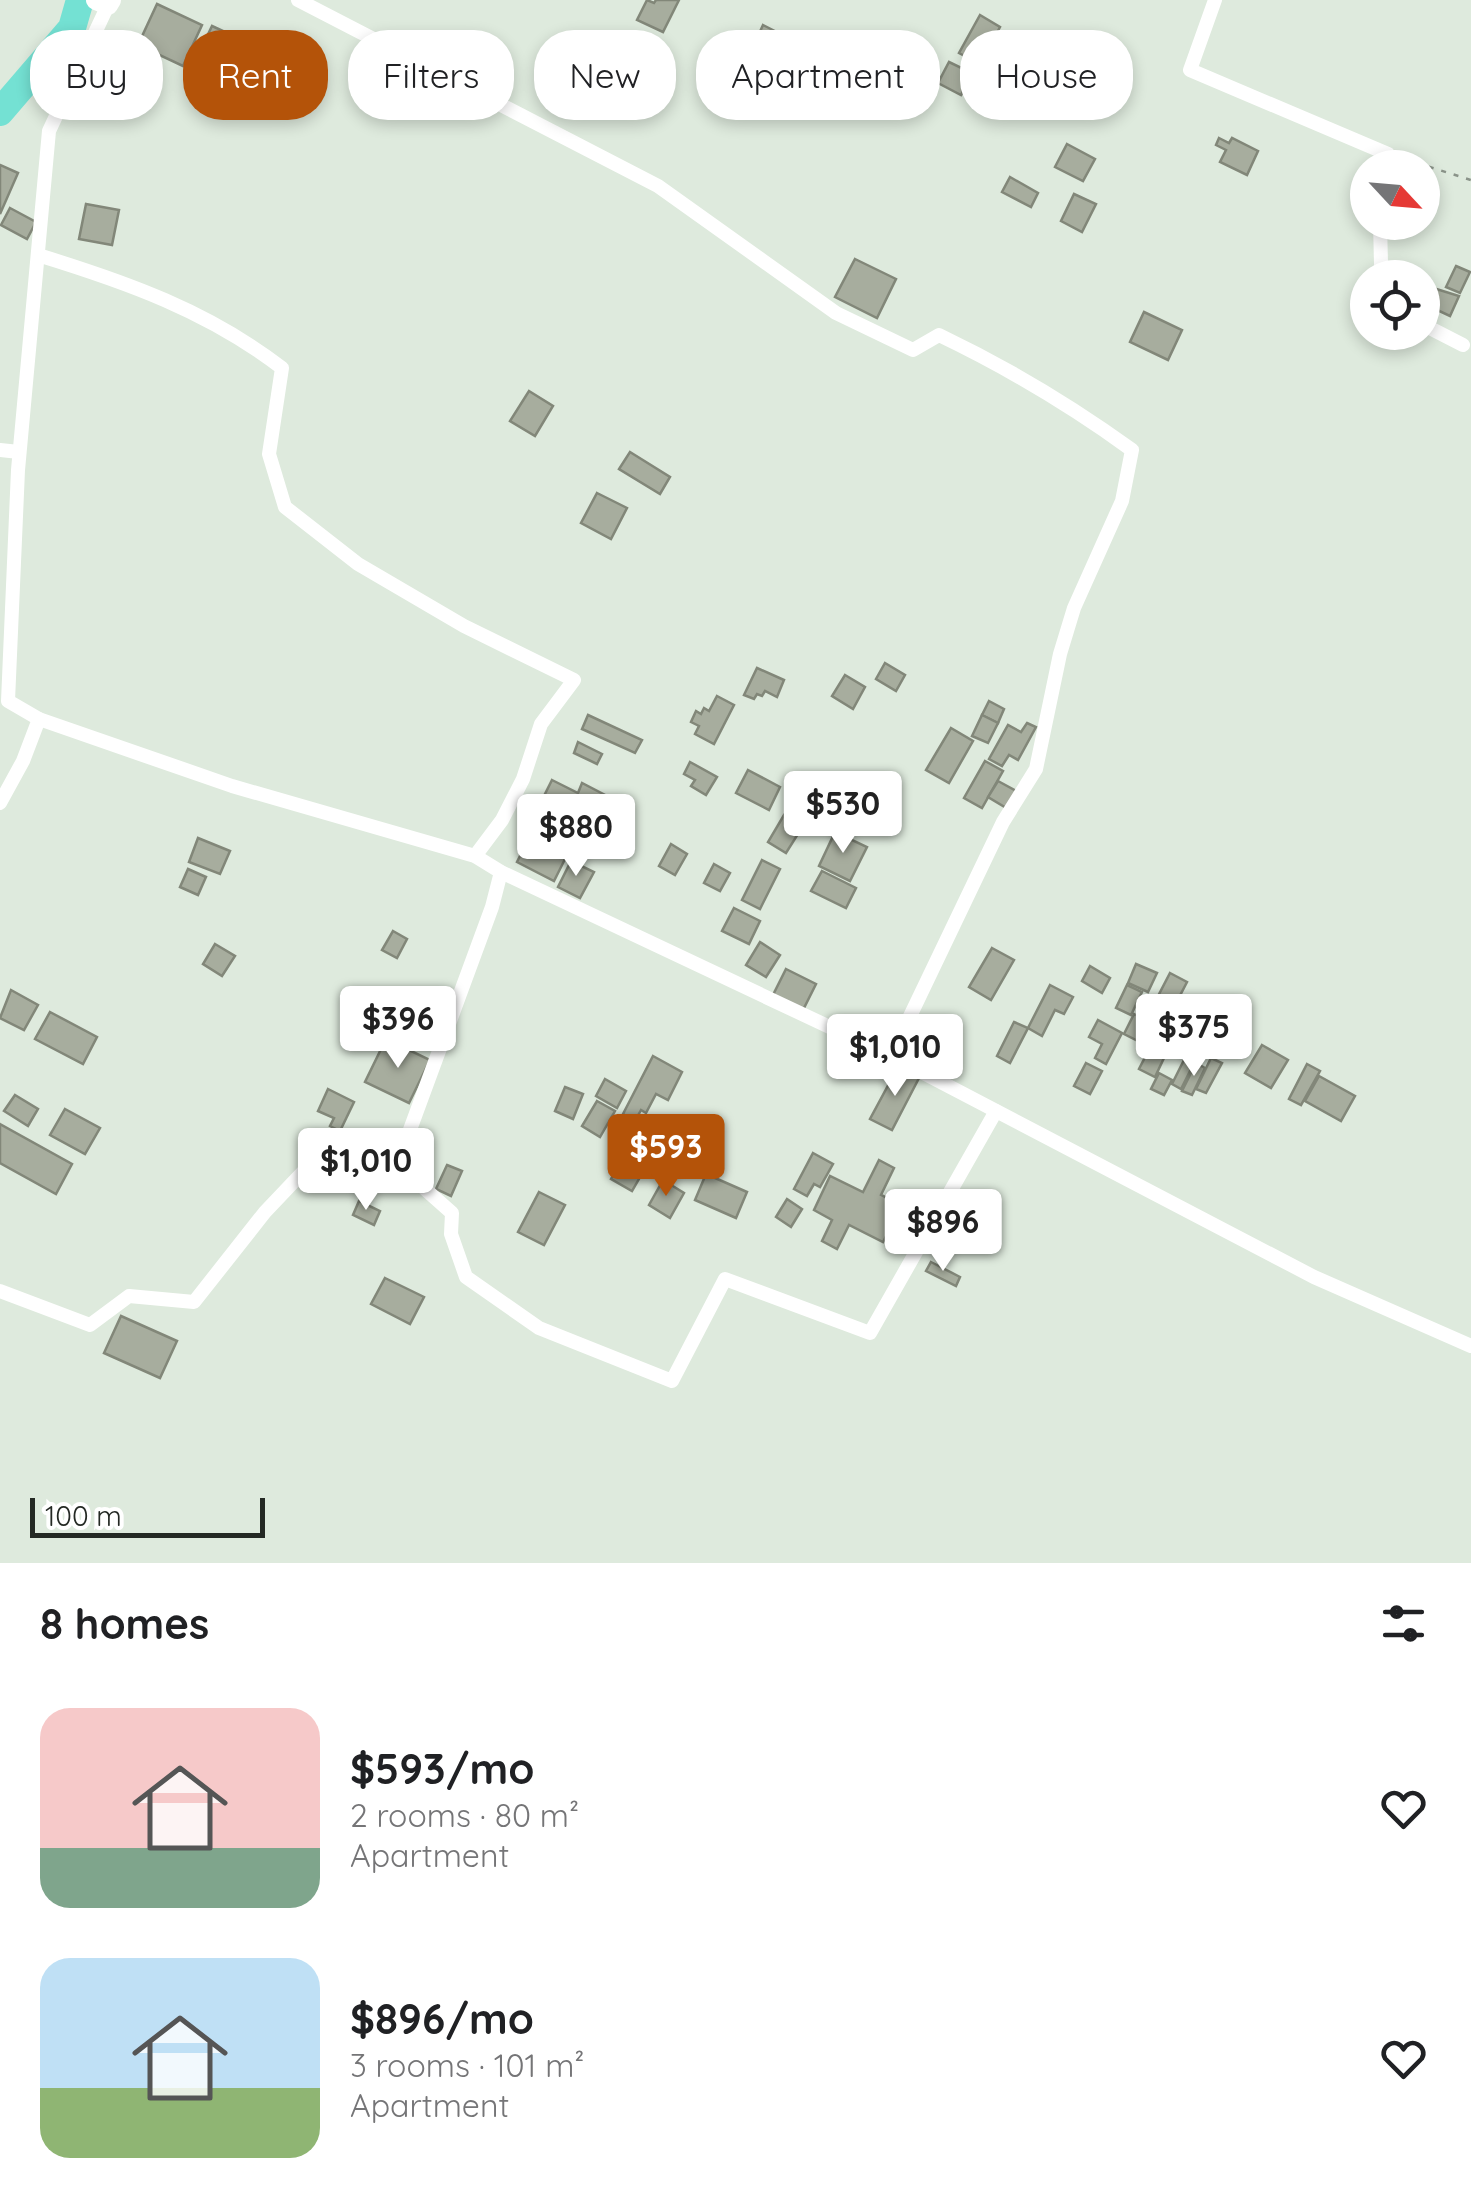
<!DOCTYPE html>
<html lang="en">
<head>
<meta charset="utf-8">
<style>
	:root { --surface:#fff; --page:#f2f2f2; --text:#202124; --muted:#757577; --accent:#b45309 }
	body { margin:0; font-family:Quicksand,sans-serif; background:var(--page); color:var(--text); height:100vh; display:flex; flex-direction:column; font-size:38px; white-space:nowrap }
	* { box-sizing:border-box; margin:0 }
	p { font-size:32px; color:var(--muted) }
	.icon { flex:none; width:55px; height:55px; fill:none; stroke:currentColor; stroke-width:2; stroke-linecap:round; stroke-linejoin:round }
	.map { position:relative; height:1563px; overflow:hidden }
	.side { display:flex; flex-direction:column; background:var(--surface); flex:1 }
	.side>* { flex:none }
	.hud { position:absolute; left:30px; top:30px; width:1412px; height:90px; display:flex; gap:20px }
	.needle { width:65px; rotate:116deg }
	.buttons { position:absolute; left:1350px; top:150px; display:grid; gap:20px }
	.buttons a { display:grid; place-items:center; width:90px; height:90px; border-radius:50%; background:var(--surface); box-shadow:0 5px 15px #0003; font-size:50px }
	.scale { position:absolute; left:30px; bottom:25px; width:235px; box-sizing:border-box; padding-left:10px; border:5px solid #242924; border-top:0; font-size:28px; line-height:35px; white-space:nowrap; color:#242924; -webkit-text-stroke:8px #fff; paint-order:stroke }
	.price { position:absolute; translate:-50% -85px; padding:0 22px; border-radius:10px; background:#fff; color:#222; font-size:32px; line-height:65px; filter:drop-shadow(0 2px 5px #0008) }
	.price::after { content:''; position:absolute; left:50%; top:60px; width:30px; height:22px; margin-left:-15px; background:inherit; clip-path:polygon(0 0,100% 0,50% 100%) }
	.price.selected { background:var(--accent); color:#fff }
	ul { padding:0; list-style:none }
	li { display:flex; align-items:center; gap:30px; height:250px; padding:0 40px }
	li span { display:grid; place-items:center; flex:none; width:280px; height:200px; border-radius:30px; color:#555 }
	li>.icon { margin-inline-start:auto }
	span .icon { width:120px; height:120px; fill:#fffc; stroke-width:1 }
	li b { font-size:42px }
	h2 { display:flex; justify-content:space-between; align-items:center; height:120px; padding:0 40px; font-size:42px }
	.pill { padding:0 35px; border-radius:40px; background:var(--surface); box-shadow:0 5px 15px #0003; font-size:35px; line-height:90px }
	.pill.selected { background:var(--accent); color:#fff }
	.map>svg:first-child { display:block }
</style>
</head>
<body>
<div class="map">
<svg width="1471" height="1563" viewBox="0 0 1471 1563">
	<rect width="100%" height="100%" fill="#deeadd"/>
	<g fill="none" stroke-linecap="round" stroke-linejoin="round">
		<path stroke="#74e1d3" stroke-width="28" d="M0 112 72 28 80 0"/>
	</g>
	<g fill="#a7ad9e" stroke="#828779" stroke-width="2.5">
		<path d="M647 0 654 3 656 0H679L663 32 637 20Z"/>
		<path d="M157 4 202 25 183 66 138 45Z"/>
		<path d="M980 15 1000 27 980 64 959 53Z"/>
		<path d="M763 25 812 50 802 70 754 45Z"/>
		<path d="M212 26 245 41 228 79 194 64Z"/>
		<path d="M828 60 862 77 847 106 813 88Z"/>
		<path d="M949 62 972 73 961 95 938 83Z"/>
		<path d="M973 76 992 87 982 104 963 94Z"/>
		<path d="M1219 138 1229 143 1232 138 1258 151 1247 175 1220 162 1226 150 1216 145Z"/>
		<path d="M1067 144 1095 159 1083 181 1055 167Z"/>
		<path d="M0 165 18 173 0 214Z"/>
		<path d="M1010 177 1038 193 1031 207 1002 192Z"/>
		<path d="M1074 194 1096 204 1082 232 1061 221Z"/>
		<path d="M86 204 119 210 112 245 79 239Z"/>
		<path d="M10 208 36 222 27 239 1 225Z"/>
		<path d="M855 259 896 279 877 318 835 297Z"/>
		<path d="M1456 266 1470 272 1460 293 1446 287Z"/>
		<path d="M1430 287 1459 296 1450 316 1422 303Z"/>
		<path d="M1144 312 1182 330 1168 360 1130 342Z"/>
		<path d="M529 391 553 406 535 436 510 421Z"/>
		<path d="M630 452 670 477 660 494 619 469Z"/>
		<path d="M597 493 627 508 611 539 581 523Z"/>
		<path d="M885 663 905 675 896 691 876 679Z"/>
		<path d="M757 668 784 680 777 697 765 691 762 696 757 694 754 699 744 695Z"/>
		<path d="M845 675 865 687 853 709 832 696Z"/>
		<path d="M717 696 734 705 714 744 695 734 699 726 691 722 696 711 701 714 704 708 709 711Z"/>
		<path d="M989 701 1004 709 998 723 982 715Z"/>
		<path d="M588 715 642 740 635 753 582 729Z"/>
		<path d="M982 715 998 723 988 743 972 736Z"/>
		<path d="M1027 723 1036 727 1018 760 1009 755 1002 766 989 759 1008 725 1021 732Z"/>
		<path d="M951 728 973 741 949 783 926 770Z"/>
		<path d="M578 742 602 754 597 764 574 753Z"/>
		<path d="M985 761 1003 771 982 808 964 798Z"/>
		<path d="M690 762 717 777 706 795 691 786 695 780 684 774Z"/>
		<path d="M748 770 780 787 769 810 736 793Z"/>
		<path d="M552 780 578 793 582 783 609 797 602 811 612 816 608 824 628 834 616 857 534 816Z"/>
		<path d="M998 781 1018 792 1008 809 988 797Z"/>
		<path d="M784 815 803 826 786 853 768 842Z"/>
		<path d="M536 824 563 837 555 853 565 859 554 881 517 862Z"/>
		<path d="M835 832 867 847 850 881 819 866Z"/>
		<path d="M198 838 230 851 220 874 189 862Z"/>
		<path d="M671 844 687 854 675 875 659 866Z"/>
		<path d="M762 860 780 869 760 909 742 900Z"/>
		<path d="M571 861 594 872 580 898 558 887Z"/>
		<path d="M714 864 730 873 720 891 704 883Z"/>
		<path d="M188 869 206 877 198 895 180 887Z"/>
		<path d="M822 871 856 888 846 908 811 891Z"/>
		<path d="M734 908 760 921 749 944 722 931Z"/>
		<path d="M393 931 407 939 397 958 382 950Z"/>
		<path d="M760 942 780 955 766 977 746 965Z"/>
		<path d="M215 944 235 956 222 976 203 964Z"/>
		<path d="M992 948 1014 960 991 1000 969 987Z"/>
		<path d="M1136 964 1157 973 1148 992 1128 983Z"/>
		<path d="M1090 966 1110 978 1102 993 1082 981Z"/>
		<path d="M786 969 816 984 803 1010 773 995Z"/>
		<path d="M1170 973 1187 982 1173 1009 1156 1000Z"/>
		<path d="M1050 985 1073 997 1064 1014 1055 1010 1042 1036 1028 1028Z"/>
		<path d="M1127 985 1142 992 1131 1015 1116 1008Z"/>
		<path d="M11 990 38 1005 24 1030 0 1018Z"/>
		<path d="M409 1007 442 1022 437 1034 404 1018Z"/>
		<path d="M1177 1008 1188 1013 1178 1032 1152 1019 1156 1011 1172 1019Z"/>
		<path d="M50 1012 97 1037 83 1064 35 1039Z"/>
		<path d="M1190 1013 1204 1019 1195 1038 1181 1032Z"/>
		<path d="M1134 1014 1150 1022 1140 1042 1124 1034Z"/>
		<path d="M1208 1014 1218 1019 1204 1047 1194 1042Z"/>
		<path d="M1221 1019 1232 1025 1219 1051 1208 1045Z"/>
		<path d="M1098 1020 1122 1033 1106 1064 1095 1058 1102 1044 1089 1037Z"/>
		<path d="M1014 1022 1028 1028 1010 1063 997 1056Z"/>
		<path d="M1156 1036 1171 1043 1155 1077 1139 1069Z"/>
		<path d="M386 1039 430 1060 409 1103 365 1082Z"/>
		<path d="M1262 1045 1288 1060 1271 1088 1245 1073Z"/>
		<path d="M653 1056 682 1072 668 1100 656 1094 646 1113 641 1110 635 1121 623 1114Z"/>
		<path d="M1185 1058 1194 1063 1181 1089 1172 1084Z"/>
		<path d="M1211 1058 1222 1063 1206 1093 1196 1089Z"/>
		<path d="M1086 1063 1102 1071 1090 1094 1074 1086Z"/>
		<path d="M1196 1063 1205 1068 1192 1095 1182 1091Z"/>
		<path d="M1307 1064 1320 1071 1301 1105 1289 1099Z"/>
		<path d="M898 1067 919 1078 892 1130 870 1119Z"/>
		<path d="M1159 1073 1172 1080 1164 1095 1151 1089Z"/>
		<path d="M1319 1076 1355 1096 1341 1121 1305 1101Z"/>
		<path d="M605 1079 626 1091 617 1108 596 1096Z"/>
		<path d="M565 1087 583 1094 573 1119 555 1111Z"/>
		<path d="M328 1089 354 1102 340 1131 330 1126 334 1118 318 1111Z"/>
		<path d="M15 1095 38 1109 28 1126 4 1111Z"/>
		<path d="M597 1101 615 1111 600 1137 582 1126Z"/>
		<path d="M65 1109 100 1128 85 1154 50 1135Z"/>
		<path d="M0 1124 72 1164 56 1194 0 1163Z"/>
		<path d="M626 1153 647 1165 632 1191 611 1179Z"/>
		<path d="M813 1153 833 1164 820 1187 814 1184 807 1196 794 1189Z"/>
		<path d="M879 1160 894 1168 881 1195 902 1205 883 1242 849 1225 837 1249 822 1241 832 1220 814 1210 830 1176 863 1192Z"/>
		<path d="M447 1165 462 1171 451 1196 436 1189Z"/>
		<path d="M706 1174 747 1192 736 1218 695 1200Z"/>
		<path d="M663 1180 684 1193 670 1218 649 1205Z"/>
		<path d="M539 1192 565 1205 544 1245 518 1232Z"/>
		<path d="M787 1199 802 1209 791 1227 776 1217Z"/>
		<path d="M359 1201 380 1211 374 1225 353 1215Z"/>
		<path d="M931 1262 960 1277 956 1286 926 1271Z"/>
		<path d="M385 1278 424 1297 410 1324 371 1304Z"/>
		<path d="M121 1316 177 1341 160 1378 104 1353Z"/>
	</g>
	<g fill="none" stroke-linecap="round" stroke-linejoin="round">
		<path stroke="#8a9389" stroke-width="2.5" stroke-dasharray="5 8" stroke-linecap="butt" d="M1404 159 1471 180"/>
		<g stroke="#fff" stroke-width="14">
			<path d="M298 0 658 186 836 313 913 350 939 335C1008 368 1070 405 1132 450L1122 501 1074 608 1060 654 1036 769 1003 822 891 1056"/>
			<path d="M1215 0 1190 70 1388 154 1384 168"/>
			<path d="M1380 222 1381 264 1390 278"/>
			<path d="M38 255C126 282 208 311 282 368L269 454 285 507 358 564 464 626 574 680 541 724 523 779 502 820 475 856"/>
			<path d="M1422 324 1463 345"/>
			<path d="M0 450 19 452"/>
			<path d="M39 719 232 786 475 856 501 872 891 1056 1314 1277 1471 1346"/>
			<path d="M0 803 23 761 39 719 8 701 18 470 49 131 108 5"/>
			<path d="M501 872 492 907 404 1146 425 1189 452 1213 451 1234 466 1277 539 1328 672 1381 725 1279 870 1333 996 1111"/>
			<path d="M0 1291 90 1325 129 1296 194 1302 265 1212 321 1153 404 1146"/>
		</g>
		<path stroke="#fff" stroke-width="20" d="M96 0 108 5 111 0"/>
	</g>
</svg>
<div class="buttons">
<a><svg class="needle" viewBox="-14 -14 28 28"><path d="M0-13l5 13h-10z" fill="#e53935"/><path d="M0 13l5-13h-10z" fill="#757577"/></svg></a>
<a><svg class="icon" aria-label="locate" viewBox="0 0 24 24"><circle cx="12" cy="12" r="6"/><path d="M12 2v4M12 18v4M2 12h4M18 12h4"/></svg></a>
</div>
<div class="scale">100 m</div>
<b class="price" style="left:843px;top:856px">$530</b>
<b class="price" style="left:576px;top:879px">$880</b>
<b class="price" style="left:398px;top:1071px">$396</b>
<b class="price" style="left:1194px;top:1079px">$375</b>
<b class="price" style="left:895px;top:1099px">$1,010</b>
<b class="price selected" style="left:666px;top:1199px">$593</b>
<b class="price" style="left:366px;top:1213px">$1,010</b>
<b class="price" style="left:943px;top:1274px">$896</b>
<div class="hud">
<a class="pill">Buy</a>
<a class="pill selected">Rent</a>
<a class="pill">Filters</a>
<a class="pill">New</a>
<a class="pill">Apartment</a>
<a class="pill">House</a>
</div>
</div>
<section class="side">
<h2>8 homes<svg class="icon" aria-label="filters" viewBox="0 0 24 24"><path d="M4 7h16M4 17h16"/><circle cx="9" cy="7" r="2"/><circle cx="15" cy="17" r="2"/></svg></h2>
<ul>
<li><span style="background:linear-gradient(#f6c9c9 70%,#7fa58c 0)"><svg class="icon" aria-label="home" viewBox="0 0 24 24"><path d="M3 11l9-7 9 7M6 9v11h12V9"/></svg></span><div><b>$593/mo</b><p>2 rooms · 80 m²</p><p>Apartment</p></div><svg class="icon" aria-label="heart" viewBox="0 0 24 24"><path d="M12 20l-8-8c-3-5 5-10 8-4 3-6 11-1 8 4z"/></svg></li>
<li><span style="background:linear-gradient(#bfe0f5 65%,#8fb573 0)"><svg class="icon" aria-label="home" viewBox="0 0 24 24"><path d="M3 11l9-7 9 7M6 9v11h12V9"/></svg></span><div><b>$896/mo</b><p>3 rooms · 101 m²</p><p>Apartment</p></div><svg class="icon" aria-label="heart" viewBox="0 0 24 24"><path d="M12 20l-8-8c-3-5 5-10 8-4 3-6 11-1 8 4z"/></svg></li>
</ul>
</section>
</body>
</html>
